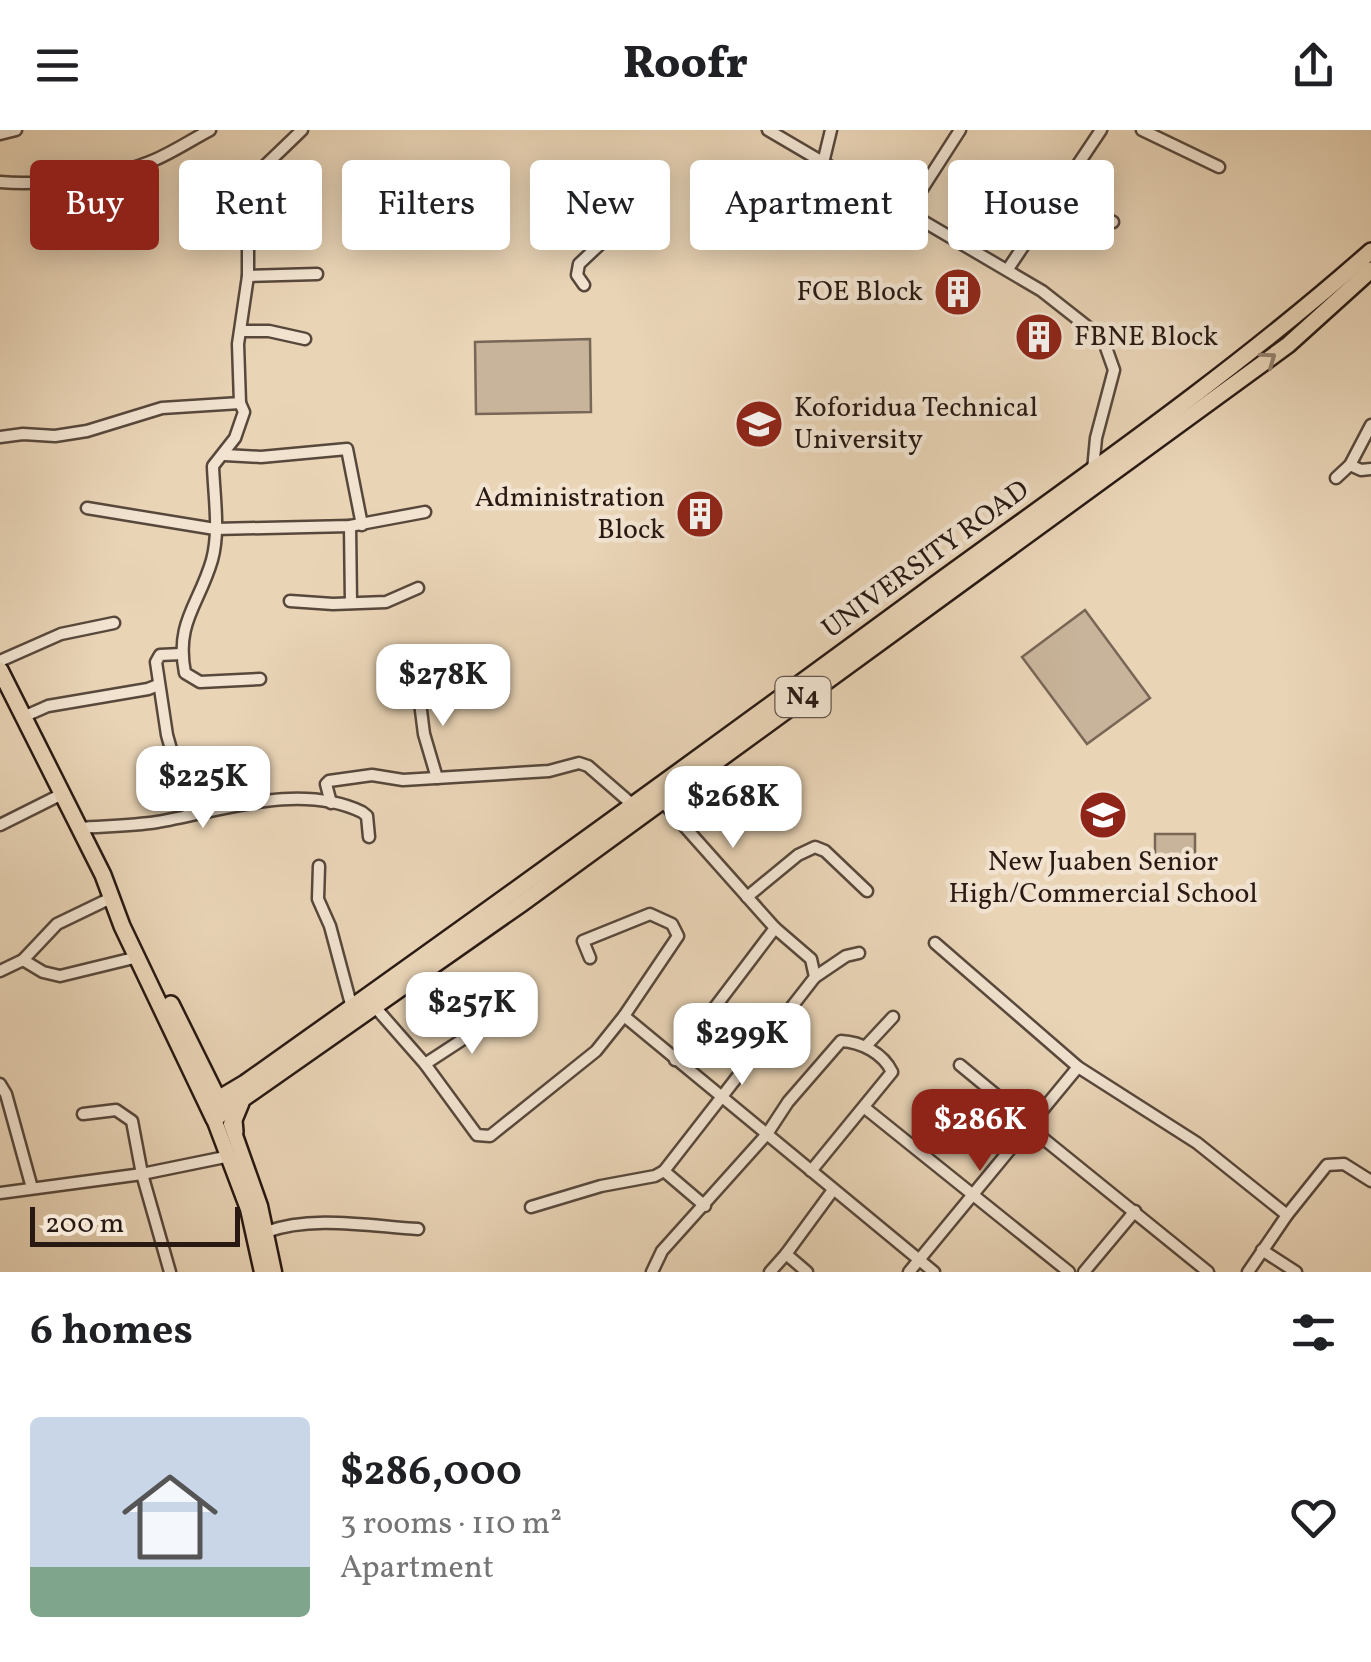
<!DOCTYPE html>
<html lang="en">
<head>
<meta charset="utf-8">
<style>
	:root { --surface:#fff; --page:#f6f6f6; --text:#202124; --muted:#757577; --accent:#8f2418 }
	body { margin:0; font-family:Vollkorn,serif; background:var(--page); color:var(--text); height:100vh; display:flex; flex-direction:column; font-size:38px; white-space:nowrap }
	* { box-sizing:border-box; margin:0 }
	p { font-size:32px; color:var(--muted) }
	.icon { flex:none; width:55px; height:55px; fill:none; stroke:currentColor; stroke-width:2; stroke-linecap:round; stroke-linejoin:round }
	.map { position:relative; height:1142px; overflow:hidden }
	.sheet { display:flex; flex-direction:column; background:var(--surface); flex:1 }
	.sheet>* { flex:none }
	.hud { position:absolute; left:30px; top:30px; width:1312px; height:90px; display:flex; gap:20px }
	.scale { position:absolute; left:30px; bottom:25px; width:210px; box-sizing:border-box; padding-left:10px; border:5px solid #281913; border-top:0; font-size:28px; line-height:35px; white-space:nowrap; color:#281913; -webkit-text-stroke:8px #f1e3d0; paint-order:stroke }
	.price { position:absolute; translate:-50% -85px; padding:0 22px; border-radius:20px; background:#fff; color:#222; font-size:32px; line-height:65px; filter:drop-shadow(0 2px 5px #0008) }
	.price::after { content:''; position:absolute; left:50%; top:60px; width:30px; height:22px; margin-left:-15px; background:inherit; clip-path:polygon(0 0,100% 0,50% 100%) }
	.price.selected { background:var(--accent); color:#fff }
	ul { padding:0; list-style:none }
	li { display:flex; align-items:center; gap:30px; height:250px; padding:0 30px }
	li span { display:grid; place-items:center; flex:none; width:280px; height:200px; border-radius:10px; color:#555 }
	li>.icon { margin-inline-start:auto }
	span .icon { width:120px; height:120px; fill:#fffc; stroke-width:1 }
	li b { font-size:42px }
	h2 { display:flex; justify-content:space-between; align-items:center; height:120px; padding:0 30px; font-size:42px }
	.tag { padding:0 35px; border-radius:10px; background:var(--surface); box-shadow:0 5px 25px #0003; font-size:35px; line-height:90px }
	.tag.selected { background:var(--accent); color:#fff }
	header { display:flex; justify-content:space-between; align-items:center; height:130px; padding:0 30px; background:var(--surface); font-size:45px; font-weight:800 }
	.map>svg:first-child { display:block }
</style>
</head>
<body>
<header><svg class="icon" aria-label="menu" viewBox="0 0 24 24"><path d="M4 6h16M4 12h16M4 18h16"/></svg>Roofr<svg class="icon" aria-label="share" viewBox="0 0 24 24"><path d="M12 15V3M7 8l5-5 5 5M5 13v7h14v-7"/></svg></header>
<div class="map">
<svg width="1371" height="1142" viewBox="0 0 1371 1142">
	<rect width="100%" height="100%" fill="#e9d4b6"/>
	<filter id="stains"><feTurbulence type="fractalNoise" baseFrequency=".002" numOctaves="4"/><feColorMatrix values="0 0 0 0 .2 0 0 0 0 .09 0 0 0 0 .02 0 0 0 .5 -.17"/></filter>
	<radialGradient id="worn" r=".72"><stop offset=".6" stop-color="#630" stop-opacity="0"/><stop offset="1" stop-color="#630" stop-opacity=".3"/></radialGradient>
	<g fill="#c8b49a" stroke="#786656" stroke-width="2.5">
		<path d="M590 209 591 282 476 284 475 212Z"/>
		<path d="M1085 480 1150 568 1087 614 1022 527Z"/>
		<path d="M1155 704H1195V739L1155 738Z"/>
	</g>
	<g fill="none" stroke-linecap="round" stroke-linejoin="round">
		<g stroke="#58483c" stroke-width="15">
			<g id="minor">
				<path d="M768 0 1042 161 1103 209 1114 240 1096 308 1093 340"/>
				<path d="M1142 0 1219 37"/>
				<path d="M0 4 16 0"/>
				<path d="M823 33 831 0"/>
				<path d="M0 52C39 56 110 48 147 33 169 25 189 11 210 0"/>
				<path d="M1055 71 1090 80 1113 92"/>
				<path d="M908 81 960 0"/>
				<path d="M1008 139 1101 0"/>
				<path d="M248 146 317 144"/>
				<path d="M584 155 577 145 579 134 628 88"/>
				<path d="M241 201H269L305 209"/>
				<path d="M240 273 244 282 235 308 213 336C214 366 220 401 212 430 199 475 175 492 185 543L200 552 260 549"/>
				<path d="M0 307 23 304 55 306 87 301 162 278 240 273 238 214 248 146V52L302 0"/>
				<path d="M225 325 261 327 347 319 362 395"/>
				<path d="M1350 335 1361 340 1371 339"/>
				<path d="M1336 348 1350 335 1371 295"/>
				<path d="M87 378 215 399 350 396 425 382"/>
				<path d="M350 396 351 473"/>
				<path d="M290 471 333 474 386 472 418 458"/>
				<path d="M181 524 160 525 156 532 167 605 189 683"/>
				<path d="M0 531 61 504 114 493"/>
				<path d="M418 557 424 604 437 648"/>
				<path d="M23 587 48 576 148 559 158 555"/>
				<path d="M661 670 775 798"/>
				<path d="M331 673 326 654 329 651 372 645 403 650 549 641 579 633 588 636 634 676"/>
				<path d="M0 695 62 664"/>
				<path d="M79 698C105 696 131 696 157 692 221 681 299 652 362 682L367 686 369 707"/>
				<path d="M319 736 318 769 330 796 352 878"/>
				<path d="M747 767 798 725 815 717 825 721 867 761"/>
				<path d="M935 813 1078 937 1197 1013 1287 1085"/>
				<path d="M23 830 43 842 60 846 138 827"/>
				<path d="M0 841 23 830 57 794 113 767"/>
				<path d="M815 847 846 826 859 823"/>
				<path d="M375 877 425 934 477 1005 490 1006 596 921 624 886 678 806 672 794 650 784 583 811 590 828"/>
				<path d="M624 886 934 1142"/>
				<path d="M866 916 893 887"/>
				<path d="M425 934 497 887"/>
				<path d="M960 935 1023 987 1029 997 1208 1142"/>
				<path d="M0 954 6 964 32 1058"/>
				<path d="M865 978 1069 1142"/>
				<path d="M83 984 116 980 132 991 142 1044 170 1142"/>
				<path d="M664 1041 815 847 811 829 775 798 675 930"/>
				<path d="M0 1063 142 1044 230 1026"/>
				<path d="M531 1077 601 1056 655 1046 664 1041 705 1076"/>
				<path d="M266 1102C312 1085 369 1096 418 1099"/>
				<path d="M1262 1120 1296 1142"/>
				<path d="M652 1142 662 1121 767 1004 788 972 841 911C861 912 883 923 892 942L811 1041"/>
				<path d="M770 1142 786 1124"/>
				<path d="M807 1142 786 1124 833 1060"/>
				<path d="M909 1142 1078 937"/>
				<path d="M1084 1142 1135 1081"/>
				<path d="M1248 1142 1287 1085 1327 1035 1344 1034 1371 1051"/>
			</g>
		</g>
		<g stroke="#281913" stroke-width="19">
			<g id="major">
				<path d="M214 989 248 1079 262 1142"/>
				<path d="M231 994 260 1076 274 1142"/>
			</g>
		</g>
		<g stroke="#281913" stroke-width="20">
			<g id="highway">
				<path d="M0 540 103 745 122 796 214 989 521 774 1288 215 1371 140"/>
				<path d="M171 874 221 975"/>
				<path d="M208 975 245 953C474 791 700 627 926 461 1077 351 1231 245 1371 121"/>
				<path d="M235 1002 234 990 241 973"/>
			</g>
		</g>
		<use href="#minor" stroke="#f1e3d0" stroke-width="10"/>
		<use href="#major" stroke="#e9d4b6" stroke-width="14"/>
		<use href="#highway" stroke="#e9d4b6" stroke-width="15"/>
	</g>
	<defs><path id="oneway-chevron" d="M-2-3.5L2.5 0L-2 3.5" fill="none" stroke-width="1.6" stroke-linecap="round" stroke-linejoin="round" transform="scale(2.5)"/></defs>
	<use stroke="#92806d" href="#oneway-chevron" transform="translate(1269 229) rotate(-36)"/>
	<defs>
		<g id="building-disc" transform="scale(2.5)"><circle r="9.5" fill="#8f2418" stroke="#f1e3d0"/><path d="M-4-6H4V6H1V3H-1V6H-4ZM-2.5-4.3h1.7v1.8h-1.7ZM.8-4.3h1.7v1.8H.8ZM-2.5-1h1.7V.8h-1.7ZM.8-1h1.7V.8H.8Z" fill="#fff"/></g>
		<g id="school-disc" transform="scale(2.5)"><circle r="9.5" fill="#8f2418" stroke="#f1e3d0"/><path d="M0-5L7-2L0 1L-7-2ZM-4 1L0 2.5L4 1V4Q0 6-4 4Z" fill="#fff"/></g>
	</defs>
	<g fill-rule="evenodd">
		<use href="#building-disc" x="958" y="162"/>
		<use href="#building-disc" x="1039" y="207"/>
		<use href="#school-disc" x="759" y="294"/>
		<use href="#building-disc" x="700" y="384"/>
		<use href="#school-disc" x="1103" y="685"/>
	</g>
	<g text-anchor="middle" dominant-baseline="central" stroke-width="9" stroke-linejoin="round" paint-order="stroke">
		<rect fill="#f1e3d0" stroke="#64564c" stroke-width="2.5" x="775.5" y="547" width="55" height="40" rx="8"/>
		<g font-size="25" font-weight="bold" fill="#281913">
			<text x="803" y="567">N4</text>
		</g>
		<g font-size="28" fill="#281913" stroke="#f1e3d0" text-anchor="end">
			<text x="923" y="162">FOE Block</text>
			<text x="1074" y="207" text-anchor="start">FBNE Block</text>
			<text x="794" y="278" text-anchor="start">Koforidua Technical<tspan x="794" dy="32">University</tspan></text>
			<text x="665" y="368">Administration<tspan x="665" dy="32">Block</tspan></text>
			<text x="1103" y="732" text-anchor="middle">New Juaben Senior<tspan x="1103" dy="32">High/Commercial School</tspan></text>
		</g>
		<g font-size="28" fill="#281913" stroke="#f1e3d0">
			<text transform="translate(926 430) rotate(-36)">UNIVERSITY ROAD</text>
		</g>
	</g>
	<rect width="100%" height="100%" filter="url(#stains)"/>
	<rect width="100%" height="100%" fill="url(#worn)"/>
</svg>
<div class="scale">200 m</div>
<b class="price" style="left:443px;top:599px">$278K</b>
<b class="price" style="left:203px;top:701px">$225K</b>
<b class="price" style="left:733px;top:721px">$268K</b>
<b class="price" style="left:472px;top:927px">$257K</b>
<b class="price" style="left:742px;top:958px">$299K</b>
<b class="price selected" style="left:980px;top:1044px">$286K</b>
<div class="hud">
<a class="tag selected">Buy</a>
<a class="tag">Rent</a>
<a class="tag">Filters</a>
<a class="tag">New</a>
<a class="tag">Apartment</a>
<a class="tag">House</a>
</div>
</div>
<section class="sheet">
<h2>6 homes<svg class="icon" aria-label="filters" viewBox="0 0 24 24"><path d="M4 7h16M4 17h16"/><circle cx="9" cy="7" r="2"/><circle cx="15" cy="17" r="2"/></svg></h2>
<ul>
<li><span style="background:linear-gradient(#c9d6e8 75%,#7fa58c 0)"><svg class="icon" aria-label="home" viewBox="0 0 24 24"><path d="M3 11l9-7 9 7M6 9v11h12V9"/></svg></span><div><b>$286,000</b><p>3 rooms · 110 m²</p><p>Apartment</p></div><svg class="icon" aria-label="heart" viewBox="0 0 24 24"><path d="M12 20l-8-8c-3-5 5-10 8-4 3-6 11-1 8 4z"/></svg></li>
</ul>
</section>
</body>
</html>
